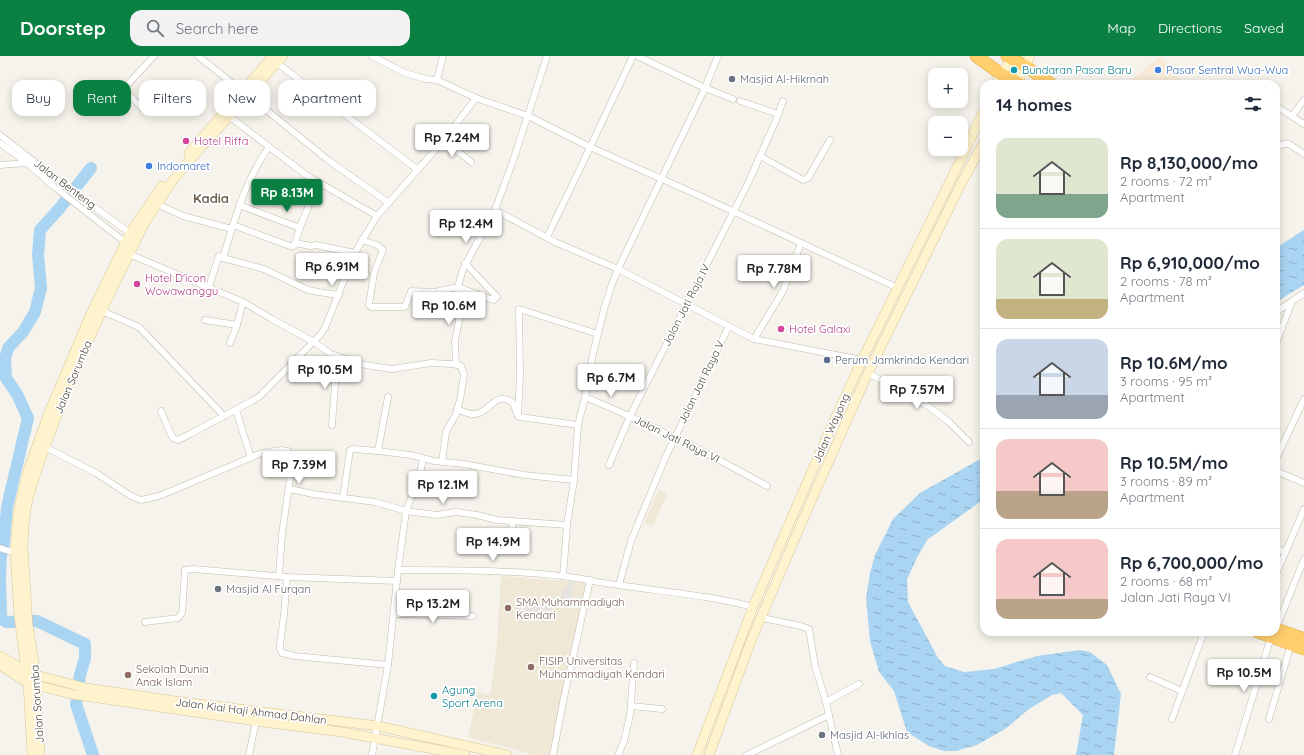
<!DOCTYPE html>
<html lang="en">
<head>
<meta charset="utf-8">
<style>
	:root { --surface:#fff; --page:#f2f2f3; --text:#1f2937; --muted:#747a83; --line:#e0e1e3; --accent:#0b8043 }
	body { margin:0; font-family:Quicksand,sans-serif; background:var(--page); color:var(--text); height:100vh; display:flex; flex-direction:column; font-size:15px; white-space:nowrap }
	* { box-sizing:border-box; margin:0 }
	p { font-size:13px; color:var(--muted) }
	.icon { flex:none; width:22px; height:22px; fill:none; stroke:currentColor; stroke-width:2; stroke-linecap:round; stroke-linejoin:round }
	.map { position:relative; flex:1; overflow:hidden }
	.sheet { position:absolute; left:980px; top:24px; width:300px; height:556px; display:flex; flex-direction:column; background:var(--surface); border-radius:12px; box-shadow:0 2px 10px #0003 }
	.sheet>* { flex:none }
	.guide { position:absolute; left:12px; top:24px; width:380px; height:36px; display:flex; gap:8px }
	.fabs { position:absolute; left:928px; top:12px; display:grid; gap:8px }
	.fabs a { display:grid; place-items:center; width:40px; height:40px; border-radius:8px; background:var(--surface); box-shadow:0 2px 10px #0003; font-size:20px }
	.price { position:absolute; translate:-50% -34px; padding:0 9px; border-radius:4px; background:#fff; color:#222; font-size:13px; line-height:26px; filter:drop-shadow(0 1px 2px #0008) }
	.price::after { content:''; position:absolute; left:50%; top:24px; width:12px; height:9px; margin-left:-6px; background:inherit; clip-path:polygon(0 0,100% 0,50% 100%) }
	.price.active { background:var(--accent); color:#fff }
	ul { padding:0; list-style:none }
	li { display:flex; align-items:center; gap:12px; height:100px; padding:0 16px }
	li+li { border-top:1px solid var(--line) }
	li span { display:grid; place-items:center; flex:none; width:112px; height:80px; border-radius:12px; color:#555 }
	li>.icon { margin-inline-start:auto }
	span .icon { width:48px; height:48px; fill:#fffc; stroke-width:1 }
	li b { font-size:17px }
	h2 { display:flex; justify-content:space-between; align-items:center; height:48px; padding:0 16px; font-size:17px }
	.tag { padding:0 14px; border-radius:12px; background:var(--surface); box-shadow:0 2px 10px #0003; font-size:14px; line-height:36px }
	.tag.active { background:var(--accent); color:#fff }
	header { display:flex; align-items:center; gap:24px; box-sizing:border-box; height:56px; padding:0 20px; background:var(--accent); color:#fff }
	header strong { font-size:19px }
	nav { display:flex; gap:22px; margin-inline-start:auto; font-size:14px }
	.search { width:280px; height:36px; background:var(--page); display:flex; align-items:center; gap:10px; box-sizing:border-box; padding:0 14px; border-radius:12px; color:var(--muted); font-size:15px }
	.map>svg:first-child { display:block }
</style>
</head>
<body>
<header>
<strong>Doorstep</strong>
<div class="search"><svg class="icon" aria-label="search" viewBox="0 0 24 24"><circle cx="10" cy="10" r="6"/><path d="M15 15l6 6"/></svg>Search here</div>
<nav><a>Map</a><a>Directions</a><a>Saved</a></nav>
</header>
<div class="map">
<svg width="1304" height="699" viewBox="0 0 1304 699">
	<defs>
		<pattern id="water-ripples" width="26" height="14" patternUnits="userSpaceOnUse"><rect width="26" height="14" fill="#a9d4f2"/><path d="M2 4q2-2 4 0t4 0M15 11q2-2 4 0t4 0" fill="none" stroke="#8caec5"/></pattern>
	</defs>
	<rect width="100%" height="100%" fill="#f6f3ec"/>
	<path fill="#f7ead8" d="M1160 0 1185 28H1127Z"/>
	<g fill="#efe8d6">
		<path d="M659 434 667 438 653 470 644 467Z"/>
		<path d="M501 520 589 527 549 699H535L468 681 478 636 490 639 497 587Z"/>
	</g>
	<path fill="#e5e3e0" d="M568 525 573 526 571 546 565 545V548L552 547 550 561 543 560 542 565 515 562 517 544 547 548 548 541 561 543 563 533H567Z"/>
	<g fill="url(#water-ripples)">
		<path d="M1304 174V229L1276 246V192Z"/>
		<path d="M984 401V443L927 484 917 502 907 523 908 546 938 602 945 610 964 616 994 613 1037 600 1080 594 1090 596 1107 609 1121 638 1114 699H1076L1083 659 1061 637 1052 639 1029 653 1005 673 977 689 956 695H944L929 690 907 676 894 635 879 616 870 585 866 542 870 517 875 499 893 463 920 437Z"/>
	</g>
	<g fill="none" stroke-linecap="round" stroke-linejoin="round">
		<g stroke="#a9d4f2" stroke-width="12">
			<path d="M0 521 1 500 4 486 7 451 28 362 17 338 6 322 5 303 8 292 23 276 35 256 41 232 38 199 40 174 59 153 91 112"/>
			<path d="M0 522 1 562 6 566 37 565 85 588V602L80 619 76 648 93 699"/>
		</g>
		<g stroke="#c2bbae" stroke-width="7">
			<g id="street">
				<path d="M198 0 242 35"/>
				<path d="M372 0 405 17 426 23 437 24 476 42 528 60 590 91 700 140 898 232"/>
				<path d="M637 0 705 32 733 43"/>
				<path d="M277 7 418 114"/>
				<path d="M437 24 443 0"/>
				<path d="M248 39 328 104 389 147"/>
				<path d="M740 45 778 58"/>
				<path d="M1276 50 1304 68"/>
				<path d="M142 52 127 37 125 33 129 27 154 0"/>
				<path d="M1292 60 1304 44"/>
				<path d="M230 61 306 119 377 160"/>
				<path d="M0 79 63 128 130 177"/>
				<path d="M444 84 471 106"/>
				<path d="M0 87 27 107 53 130 125 186"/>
				<path d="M1276 92 1283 88H1289L1304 98"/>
				<path d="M760 100 803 124 808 122 830 84"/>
				<path d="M0 109 27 107"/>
				<path d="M157 148 183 160 232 173"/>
				<path d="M239 149 300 172 295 187"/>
				<path d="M495 154 555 186 618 213 754 283 862 304"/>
				<path d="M233 169 290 190H294L295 187 311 190 316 189 355 197"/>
				<path d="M300 171 311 144 316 141 321 128"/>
				<path d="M547 181 577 119 633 0"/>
				<path d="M362 184 377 189 383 194 374 217 369 249 371 251H405L411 235 435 236 458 231 490 243 494 244 497 241 465 207"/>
				<path d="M129 198 243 246 272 263 314 286 331 298 365 309 392 313 431 307 452 308 461 310 464 319 460 344 456 358 446 376 442 406"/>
				<path d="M223 202 264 213 308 234 318 236 339 239"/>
				<path d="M209 231 218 202 219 200 223 202C235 163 245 124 269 91"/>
				<path d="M102 255 139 271 224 360"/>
				<path d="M1276 256 1304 237"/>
				<path d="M205 264 237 269"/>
				<path d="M754 283 783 235 801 187"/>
				<path d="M230 287 237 269 243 246"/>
				<path d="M1276 288 1292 245"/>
				<path d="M456 308 455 285 459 265 458 231 463 213 495 154 513 105 547 0"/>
				<path d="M868 317 928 350 949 366 969 386"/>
				<path d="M388 341 378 395 411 399 434 405 464 408 524 419 574 424"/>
				<path d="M585 341C648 367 708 397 767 430"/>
				<path d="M457 353C464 356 472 360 479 357 492 352 497 335 513 347L517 358 520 361 578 369"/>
				<path d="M236 354 251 402"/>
				<path d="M161 355 171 379 173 382 178 384 190 378 252 345 260 340 320 279 325 272 353 201 359 190 377 160 444 84 476 42"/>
				<path d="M518 360 520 319 519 253 598 278"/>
				<path d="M332 369 337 300"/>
				<path d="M45 391 96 417 131 440 141 444 159 440 262 397 281 394 288 395 291 399 292 409 282 478 279 520"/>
				<path d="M1276 403 1304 343"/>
				<path d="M609 409 630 360 749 125 776 64 783 45"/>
				<path d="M1276 415 1304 427"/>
				<path d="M290 433 313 438 375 446 406 455 437 459 456 456 477 459 497 464 567 469"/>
				<path d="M343 442 350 394 353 393 378 395"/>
				<path d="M512 465 513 491"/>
				<path d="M0 492 15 497"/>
				<path d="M1276 492 1285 496"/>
				<path d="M398 514 406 455 419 422 423 403"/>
				<path d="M1276 518 1304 453"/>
				<path d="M563 520 567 469 574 424 578 369 585 341 593 298 604 253 611 231 618 213 705 32 718 0"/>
				<path d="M287 521 284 559 280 588V593L282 597 295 600 388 609"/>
				<path d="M619 529 631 485 666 400 729 270"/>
				<path d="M394 558 473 560"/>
				<path d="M762 562 801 570 809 573 815 610 826 646 838 699"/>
				<path d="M145 566 178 562 182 557 185 514 193 513 287 521 397 525"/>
				<path d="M1276 573 1304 503"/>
				<path d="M1150 621 1182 635"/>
				<path d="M826 646 859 628"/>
				<path d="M631 650 662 653"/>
				<path d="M1172 663 1204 576"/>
				<path d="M1269 663 1291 588"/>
				<path d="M249 699 256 665"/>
				<path d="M372 699 388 609 398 514C453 514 507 514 562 520 581 522 599 527 619 529 664 536 709 539 753 551"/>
				<path d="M553 699 563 646 590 524"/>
				<path d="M618 699 624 685 630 659 634 607"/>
				<path d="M747 699 829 659"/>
				<path d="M1235 699 1271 581"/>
			</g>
		</g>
		<g stroke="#d6c79b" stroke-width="10">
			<g id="secondary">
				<path d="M996 28 1012 0"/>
				<path d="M1017 28 1030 0"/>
				<path d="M189 97 273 0"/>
				<path d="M0 600 26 615 36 619 86 632 175 645 378 670 507 699"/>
				<path d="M0 609 28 627 71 638 256 665 342 676 465 699"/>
				<path d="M32 699 28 627 26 615 19 560 15 497 17 466 21 442 28 415 48 359 89 262 130 177 162 130"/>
				<path d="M40 699 37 646 36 619 28 569 23 492 24 469 27 447 33 426 45 391 65 338 90 281 113 231 144 168 173 124 189 105 283 0"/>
				<path d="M697 699 753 551 828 378 862 304 964 97 984 54"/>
				<path d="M709 699 751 585 805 459 868 317 961 128 984 86"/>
			</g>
		</g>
		<g stroke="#e0a43c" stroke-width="13">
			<g id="highway">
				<path d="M976 0 1001 18 1020 28"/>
				<path d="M1007 0 1025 10 1051 28"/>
				<path d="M1276 573 1304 583"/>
				<path d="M1258 576 1304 593"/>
			</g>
		</g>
		<use href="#street" stroke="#fff" stroke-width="6"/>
		<use href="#secondary" stroke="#fff3cd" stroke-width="9"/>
		<use href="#highway" stroke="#ffcf6e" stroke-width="12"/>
	</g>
	<g fill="#0f9aa8" stroke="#fff" stroke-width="1.5">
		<circle cx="1014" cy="14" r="4"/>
		<circle cx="434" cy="640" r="4"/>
	</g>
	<g fill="#3f7fe0" stroke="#fff" stroke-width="1.5">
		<circle cx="1158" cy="14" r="4"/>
		<circle cx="149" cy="110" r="4"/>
	</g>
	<g fill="#6b7280" stroke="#fff" stroke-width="1.5">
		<circle cx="732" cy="23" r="4"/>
		<circle cx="218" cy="533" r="4"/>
		<circle cx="822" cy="679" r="4"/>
	</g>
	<g fill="#d1479c" stroke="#fff" stroke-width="1.5">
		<circle cx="186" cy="85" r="4"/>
		<circle cx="137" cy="228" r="4"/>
		<circle cx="781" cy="273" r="4"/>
	</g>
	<circle fill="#5c6f8a" stroke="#fff" stroke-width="1.5" cx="827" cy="304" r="4"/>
	<g fill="#8d6e63" stroke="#fff" stroke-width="1.5">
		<circle cx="508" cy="552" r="4"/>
		<circle cx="531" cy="611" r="4"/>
		<circle cx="128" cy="619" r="4"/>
	</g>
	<g text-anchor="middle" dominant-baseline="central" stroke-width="3.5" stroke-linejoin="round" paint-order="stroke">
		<g font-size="11" fill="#0d838f" stroke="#fff" text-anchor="start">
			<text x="1022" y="14">Bundaran Pasar Baru</text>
			<text x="442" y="634">Agung<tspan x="442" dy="13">Sport Arena</tspan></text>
		</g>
		<g font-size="11" fill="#366cbe" stroke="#fff" text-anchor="start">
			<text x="1166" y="14">Pasar Sentral Wua-Wua</text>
			<text x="157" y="110">Indomaret</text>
		</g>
		<g font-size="11" fill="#5b616d" stroke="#fff" text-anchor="start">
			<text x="740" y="23">Masjid Al-Hikmah</text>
			<text x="226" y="533">Masjid Al Furqan</text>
			<text x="830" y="679">Masjid Al-Ikhlas</text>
		</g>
		<g font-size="11" fill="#b23c85" stroke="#fff" text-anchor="start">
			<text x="194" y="85">Hotel Riffa</text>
			<text x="145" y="222">Hotel D'icon<tspan x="145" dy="13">Wowawanggu</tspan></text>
			<text x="789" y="273">Hotel Galaxi</text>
		</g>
		<g font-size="11" fill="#4b4439" stroke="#fff">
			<text transform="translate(65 128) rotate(37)">Jalan Benteng</text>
			<text transform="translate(686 249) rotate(-63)">Jalan Jati Raja IV</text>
			<text transform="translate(73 321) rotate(-67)">Jalan Sorumba</text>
			<text transform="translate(701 326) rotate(-64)">Jalan Jati Raya V</text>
			<text transform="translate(831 372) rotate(-66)">Jalan Wayong</text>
			<text transform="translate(677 383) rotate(26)">Jalan Jati Raya VI</text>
			<text transform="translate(37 648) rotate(-94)">Jalan Sorumba</text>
			<text transform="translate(251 655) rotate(7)">Jalan Kiai Haji Ahmad Dahlan</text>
		</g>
		<g font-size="11" fill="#4e5e75" stroke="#fff" text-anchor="start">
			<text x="835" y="304">Perum Jamkrindo Kendari</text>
		</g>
		<g font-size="11" fill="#785e54" stroke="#fff" text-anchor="start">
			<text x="516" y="546">SMA Muhammadiyah<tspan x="516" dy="13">Kendari</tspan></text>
			<text x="539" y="605">FISIP Universitas<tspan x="539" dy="13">Muhammadiyah Kendari</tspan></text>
			<text x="136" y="613">Sekolah Dunia<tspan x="136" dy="13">Anak Islam</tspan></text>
		</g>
		<g font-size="13" font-weight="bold" fill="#6e6250" stroke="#fff">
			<text x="211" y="142">Kadia</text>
		</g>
	</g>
</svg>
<div class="fabs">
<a>+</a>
<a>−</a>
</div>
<b class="price" style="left:452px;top:102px">Rp 7.24M</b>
<b class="price active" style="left:287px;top:157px">Rp 8.13M</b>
<b class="price" style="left:466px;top:188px">Rp 12.4M</b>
<b class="price" style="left:332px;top:231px">Rp 6.91M</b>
<b class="price" style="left:774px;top:233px">Rp 7.78M</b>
<b class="price" style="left:449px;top:270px">Rp 10.6M</b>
<b class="price" style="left:325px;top:334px">Rp 10.5M</b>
<b class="price" style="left:611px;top:342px">Rp 6.7M</b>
<b class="price" style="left:917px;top:354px">Rp 7.57M</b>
<b class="price" style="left:299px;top:429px">Rp 7.39M</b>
<b class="price" style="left:443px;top:449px">Rp 12.1M</b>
<b class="price" style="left:493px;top:506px">Rp 14.9M</b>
<b class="price" style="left:433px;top:568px">Rp 13.2M</b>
<b class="price" style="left:1244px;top:637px">Rp 10.5M</b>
<div class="guide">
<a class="tag">Buy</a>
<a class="tag active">Rent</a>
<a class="tag">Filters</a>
<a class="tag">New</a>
<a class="tag">Apartment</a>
</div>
<section class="sheet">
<h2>14 homes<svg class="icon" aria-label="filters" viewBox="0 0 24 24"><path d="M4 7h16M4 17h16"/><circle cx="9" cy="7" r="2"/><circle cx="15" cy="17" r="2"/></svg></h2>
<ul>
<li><span style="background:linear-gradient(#dfe7d0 70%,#7fa58c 0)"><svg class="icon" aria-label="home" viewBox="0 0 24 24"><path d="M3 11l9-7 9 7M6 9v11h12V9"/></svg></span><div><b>Rp 8,130,000/mo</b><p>2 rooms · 72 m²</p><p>Apartment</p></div></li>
<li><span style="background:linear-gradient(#dfe7d0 75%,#c2b280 0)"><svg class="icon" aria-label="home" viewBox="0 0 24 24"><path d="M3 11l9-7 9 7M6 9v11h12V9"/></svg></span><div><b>Rp 6,910,000/mo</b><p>2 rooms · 78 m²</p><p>Apartment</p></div></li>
<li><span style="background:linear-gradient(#c9d6e8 70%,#9aa5b1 0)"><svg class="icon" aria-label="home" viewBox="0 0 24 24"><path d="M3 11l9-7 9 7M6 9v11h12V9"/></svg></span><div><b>Rp 10.6M/mo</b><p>3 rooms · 95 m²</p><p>Apartment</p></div></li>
<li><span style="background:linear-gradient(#f6c9c9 65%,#b9a48a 0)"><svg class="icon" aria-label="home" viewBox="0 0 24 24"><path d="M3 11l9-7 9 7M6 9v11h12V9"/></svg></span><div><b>Rp 10.5M/mo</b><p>3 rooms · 89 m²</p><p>Apartment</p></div></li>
<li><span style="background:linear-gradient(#f6c9c9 75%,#b9a48a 0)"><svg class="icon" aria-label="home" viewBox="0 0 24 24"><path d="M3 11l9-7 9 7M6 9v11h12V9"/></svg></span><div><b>Rp 6,700,000/mo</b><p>2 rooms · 68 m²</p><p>Jalan Jati Raya VI</p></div></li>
</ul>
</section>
</div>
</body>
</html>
